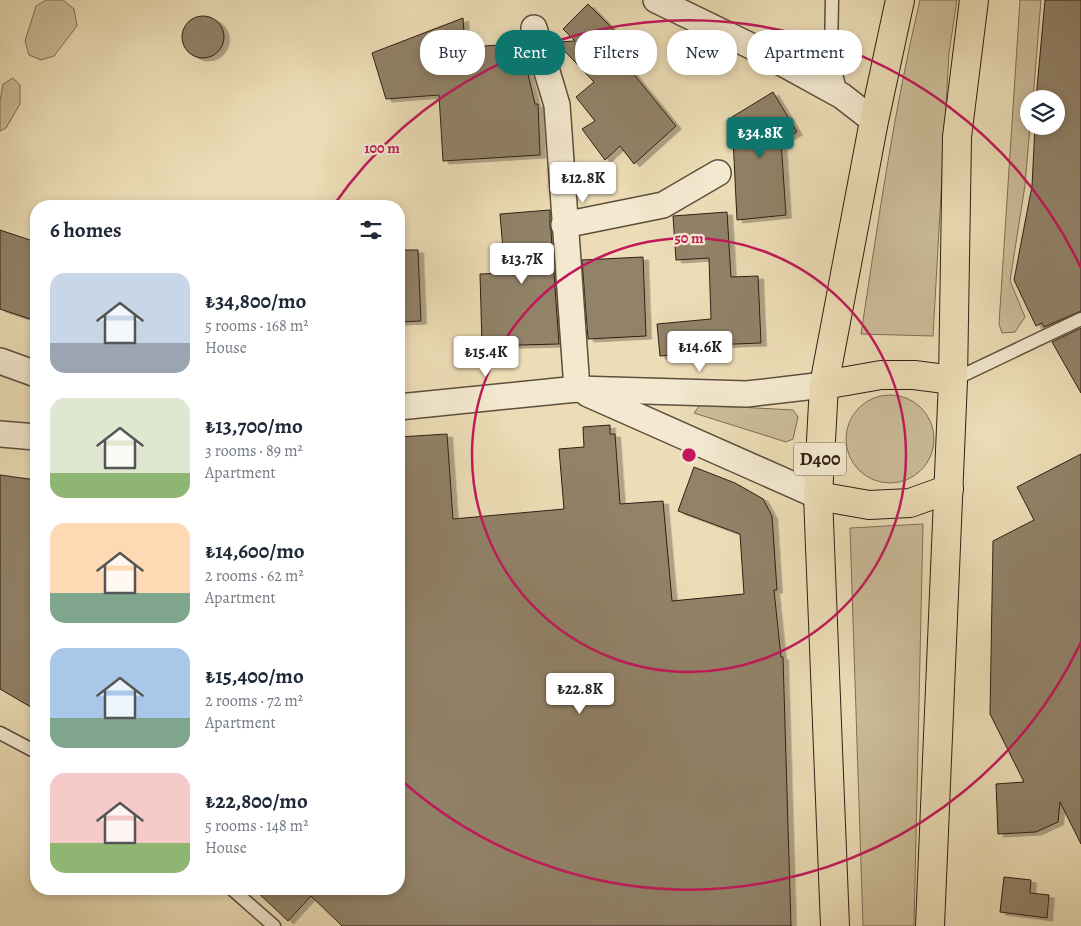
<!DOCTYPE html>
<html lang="en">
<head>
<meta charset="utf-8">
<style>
	:root { --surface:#fff; --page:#f2f2f3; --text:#1f2937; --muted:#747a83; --accent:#0f766e }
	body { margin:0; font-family:Alegreya,serif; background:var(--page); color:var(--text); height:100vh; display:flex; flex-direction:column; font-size:19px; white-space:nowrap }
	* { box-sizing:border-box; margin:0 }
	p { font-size:16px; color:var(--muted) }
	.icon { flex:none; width:28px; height:28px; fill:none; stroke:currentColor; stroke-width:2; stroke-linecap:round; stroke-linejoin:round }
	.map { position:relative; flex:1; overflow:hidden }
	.sheet { position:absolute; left:30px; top:200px; width:375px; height:695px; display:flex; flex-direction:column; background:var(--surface); border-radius:20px; box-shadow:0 2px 8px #0003 }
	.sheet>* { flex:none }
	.hud { position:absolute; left:420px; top:30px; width:475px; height:45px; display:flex; gap:10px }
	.buttons { position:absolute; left:1020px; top:90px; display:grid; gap:10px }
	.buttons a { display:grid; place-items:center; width:45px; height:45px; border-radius:50%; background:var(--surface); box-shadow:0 2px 8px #0003; font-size:25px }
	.price { position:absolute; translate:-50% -42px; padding:0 11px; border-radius:5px; background:#fff; color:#222; font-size:16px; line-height:32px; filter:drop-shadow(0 1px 2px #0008) }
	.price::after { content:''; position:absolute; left:50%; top:30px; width:15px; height:11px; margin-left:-8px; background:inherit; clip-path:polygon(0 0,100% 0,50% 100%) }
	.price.active { background:var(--accent); color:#fff }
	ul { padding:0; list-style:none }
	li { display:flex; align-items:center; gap:15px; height:125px; padding:0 20px }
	li span { display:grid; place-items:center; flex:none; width:140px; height:100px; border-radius:15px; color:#555 }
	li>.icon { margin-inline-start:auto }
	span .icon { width:60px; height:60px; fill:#fffc; stroke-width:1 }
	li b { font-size:21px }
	h2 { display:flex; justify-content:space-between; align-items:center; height:60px; padding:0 20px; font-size:21px }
	.pill { padding:0 18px; border-radius:20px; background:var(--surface); box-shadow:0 2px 8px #0003; font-size:18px; line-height:45px }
	.pill.active { background:var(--accent); color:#fff }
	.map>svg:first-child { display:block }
</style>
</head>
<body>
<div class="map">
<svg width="1081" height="926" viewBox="0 0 1081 926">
	<defs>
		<filter id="shadow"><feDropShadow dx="5.5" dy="3" stdDeviation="0" flood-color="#0004"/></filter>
	</defs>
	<rect width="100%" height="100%" fill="#ecddb6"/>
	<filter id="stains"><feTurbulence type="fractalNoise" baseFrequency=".004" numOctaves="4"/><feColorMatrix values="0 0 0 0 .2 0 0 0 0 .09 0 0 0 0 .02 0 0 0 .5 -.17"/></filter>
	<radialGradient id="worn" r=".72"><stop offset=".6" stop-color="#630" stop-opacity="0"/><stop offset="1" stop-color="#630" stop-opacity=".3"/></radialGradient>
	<g fill="#ccbd9a" stroke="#7e6e57">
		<path d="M46 0H63L74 9 77 26 54 56 41 60 29 55 25 41 36 6Z"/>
		<path d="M920 0H957L949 53 933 336 861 334C878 222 894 110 920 0Z"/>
		<path d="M1020 0H1041L1033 99H1029V126H1030L1025 185 1010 281 1025 317 1015 332 1002 333 999 324Z"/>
		<path d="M13 78 20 85V104L6 128 0 131V101L3 84Z"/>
		<circle cx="890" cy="439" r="44"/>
		<path d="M700 405 793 410 798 417 793 439 786 442 694 413Z"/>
		<path d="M923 524 914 926H863L850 528Z"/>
	</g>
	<g fill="#918268" stroke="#2f1f14" filter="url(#shadow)">
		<path d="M1045 0H1081V311L1044 327 1042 323 1036 326 1014 280 1032 186 1035 126H1056V99H1036Z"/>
		<path d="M588 4 614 30 605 39 676 126 634 164 620 146 605 160 582 129 595 121 576 97 594 82 556 42 575 41 563 29Z"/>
		<circle cx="203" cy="37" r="21"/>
		<path d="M463 18 465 47 521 44 535 104H538L540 155 443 161 439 95 386 99 372 53Z"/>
		<path d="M773 92 797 132 781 141 786 215 737 220 732 117Z"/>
		<path d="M550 210V227L551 231 559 344 482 346 480 274 505 273 500 214Z"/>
		<path d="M727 212 731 277 758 276 761 343 684 346 685 354 660 356 657 324 711 319 709 258 676 260 673 216Z"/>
		<path d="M0 230 36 242V321L0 309Z"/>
		<path d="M399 250H418L421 321 399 322Z"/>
		<path d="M643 257 646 336 588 339 582 260Z"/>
		<path d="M1081 328V393L1052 342Z"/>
		<path d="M610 425V434H615L620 504 663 501 672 601 744 594 740 534 678 511 694 467 735 483 763 499 772 516 777 590H774L781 657H783L791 926H342L311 896 288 921 254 889H399V437L447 434 453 519 564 509 559 449 584 447 583 427Z"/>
		<path d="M1081 454V844L1060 802 1058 822 1036 832 998 834 996 784 1024 782 990 714 993 541 1034 520 1017 487Z"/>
		<path d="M0 475 36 480V710L0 689Z"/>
		<path d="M1004 877 1031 880 1030 893 1049 895 1047 918 1000 912Z"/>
	</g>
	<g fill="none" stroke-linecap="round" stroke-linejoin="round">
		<g stroke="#5e4e3c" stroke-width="15">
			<g id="service">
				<path d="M832 0 831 53 841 94"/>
				<path d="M953 380 1081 319"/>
				<path d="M0 733 36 752"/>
				<path d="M232 889 274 926"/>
			</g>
		</g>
		<g stroke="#5e4e3c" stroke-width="28">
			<g id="minor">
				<path d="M656 0 753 47 842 96 874 121"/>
				<path d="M534 28 557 105 577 389"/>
				<path d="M564 225 663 205 718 173"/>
				<path d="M0 361 36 374"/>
				<path d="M588 394 818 496"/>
				<path d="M399 407 577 389 747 394 824 385"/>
				<path d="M0 434 36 437"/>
			</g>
		</g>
		<g stroke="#2f1f14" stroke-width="30">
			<g id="trunk">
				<path d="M824 385 881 375H914L953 380"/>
				<path d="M818 496 869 505 910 503 949 489"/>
				<path d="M835 926 818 496 824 385 874 121 900 0"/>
				<path d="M930 926 953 380 957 137 974 0"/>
			</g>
		</g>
		<use href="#service" stroke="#f3e9d0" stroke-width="12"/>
		<use href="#minor" stroke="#f3e9d0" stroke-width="25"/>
		<use href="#trunk" stroke="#ecddb6" stroke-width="28"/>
	</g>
	<g fill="none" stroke="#c2185b" stroke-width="2.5">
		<circle cx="689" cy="455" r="217"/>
		<path d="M1081 642A434 434 0 0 1 401 780M333 206A434 434 0 0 1 1081 268"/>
	</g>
	<g text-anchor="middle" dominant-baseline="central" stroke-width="4.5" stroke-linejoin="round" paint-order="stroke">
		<rect fill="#f3e9d0" stroke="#6a5c4c" stroke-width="1" x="794" y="442.5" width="52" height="33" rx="4"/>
		<g font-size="19" font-weight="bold" fill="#2f1f14">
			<text x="820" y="459">D400</text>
		</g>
	</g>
	<circle cx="689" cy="455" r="8" fill="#c2185b" stroke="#f3e9d0" stroke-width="2.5"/>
	<g font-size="15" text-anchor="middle" font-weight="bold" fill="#c2185b" stroke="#f3e9d0" stroke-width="4.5" stroke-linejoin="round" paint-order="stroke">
		<text x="382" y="153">100 m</text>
		<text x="689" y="243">50 m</text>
	</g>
	<rect width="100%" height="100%" filter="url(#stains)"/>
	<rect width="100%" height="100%" fill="url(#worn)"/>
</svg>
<div class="buttons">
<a><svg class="icon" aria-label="layers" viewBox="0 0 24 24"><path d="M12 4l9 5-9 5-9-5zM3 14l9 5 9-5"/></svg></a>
</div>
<b class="price active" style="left:760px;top:159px">₺34.8K</b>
<b class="price" style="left:583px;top:204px">₺12.8K</b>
<b class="price" style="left:522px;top:285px">₺13.7K</b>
<b class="price" style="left:700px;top:373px">₺14.6K</b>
<b class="price" style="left:486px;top:378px">₺15.4K</b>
<b class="price" style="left:580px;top:715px">₺22.8K</b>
<div class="hud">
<a class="pill">Buy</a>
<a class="pill active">Rent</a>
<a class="pill">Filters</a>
<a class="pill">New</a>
<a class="pill">Apartment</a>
</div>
<section class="sheet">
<h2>6 homes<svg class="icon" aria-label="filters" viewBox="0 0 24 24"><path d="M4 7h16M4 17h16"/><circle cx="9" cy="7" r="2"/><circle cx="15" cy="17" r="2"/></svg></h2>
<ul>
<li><span style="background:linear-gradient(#c9d6e8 70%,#9aa5b1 0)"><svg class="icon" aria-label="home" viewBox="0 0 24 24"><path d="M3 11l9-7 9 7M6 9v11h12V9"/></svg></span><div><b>₺34,800/mo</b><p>5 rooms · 168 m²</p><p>House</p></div></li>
<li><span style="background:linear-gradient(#dfe7d0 75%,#8fb573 0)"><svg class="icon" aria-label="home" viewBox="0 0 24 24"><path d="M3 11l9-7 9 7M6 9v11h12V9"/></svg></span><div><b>₺13,700/mo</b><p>3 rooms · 89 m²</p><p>Apartment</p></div></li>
<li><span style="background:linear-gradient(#ffd9b3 70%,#7fa58c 0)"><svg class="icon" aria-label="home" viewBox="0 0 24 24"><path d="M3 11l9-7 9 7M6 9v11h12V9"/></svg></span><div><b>₺14,600/mo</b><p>2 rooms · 62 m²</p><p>Apartment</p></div></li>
<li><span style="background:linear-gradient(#a9c7e8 70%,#7fa58c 0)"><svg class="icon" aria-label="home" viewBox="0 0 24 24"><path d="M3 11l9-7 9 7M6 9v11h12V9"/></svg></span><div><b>₺15,400/mo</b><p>2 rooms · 72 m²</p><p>Apartment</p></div></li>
<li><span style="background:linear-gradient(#f6c9c9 70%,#8fb573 0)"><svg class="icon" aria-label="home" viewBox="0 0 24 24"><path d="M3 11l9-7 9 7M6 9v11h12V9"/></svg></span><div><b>₺22,800/mo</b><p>5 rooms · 148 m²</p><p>House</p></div></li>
</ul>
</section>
</div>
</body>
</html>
